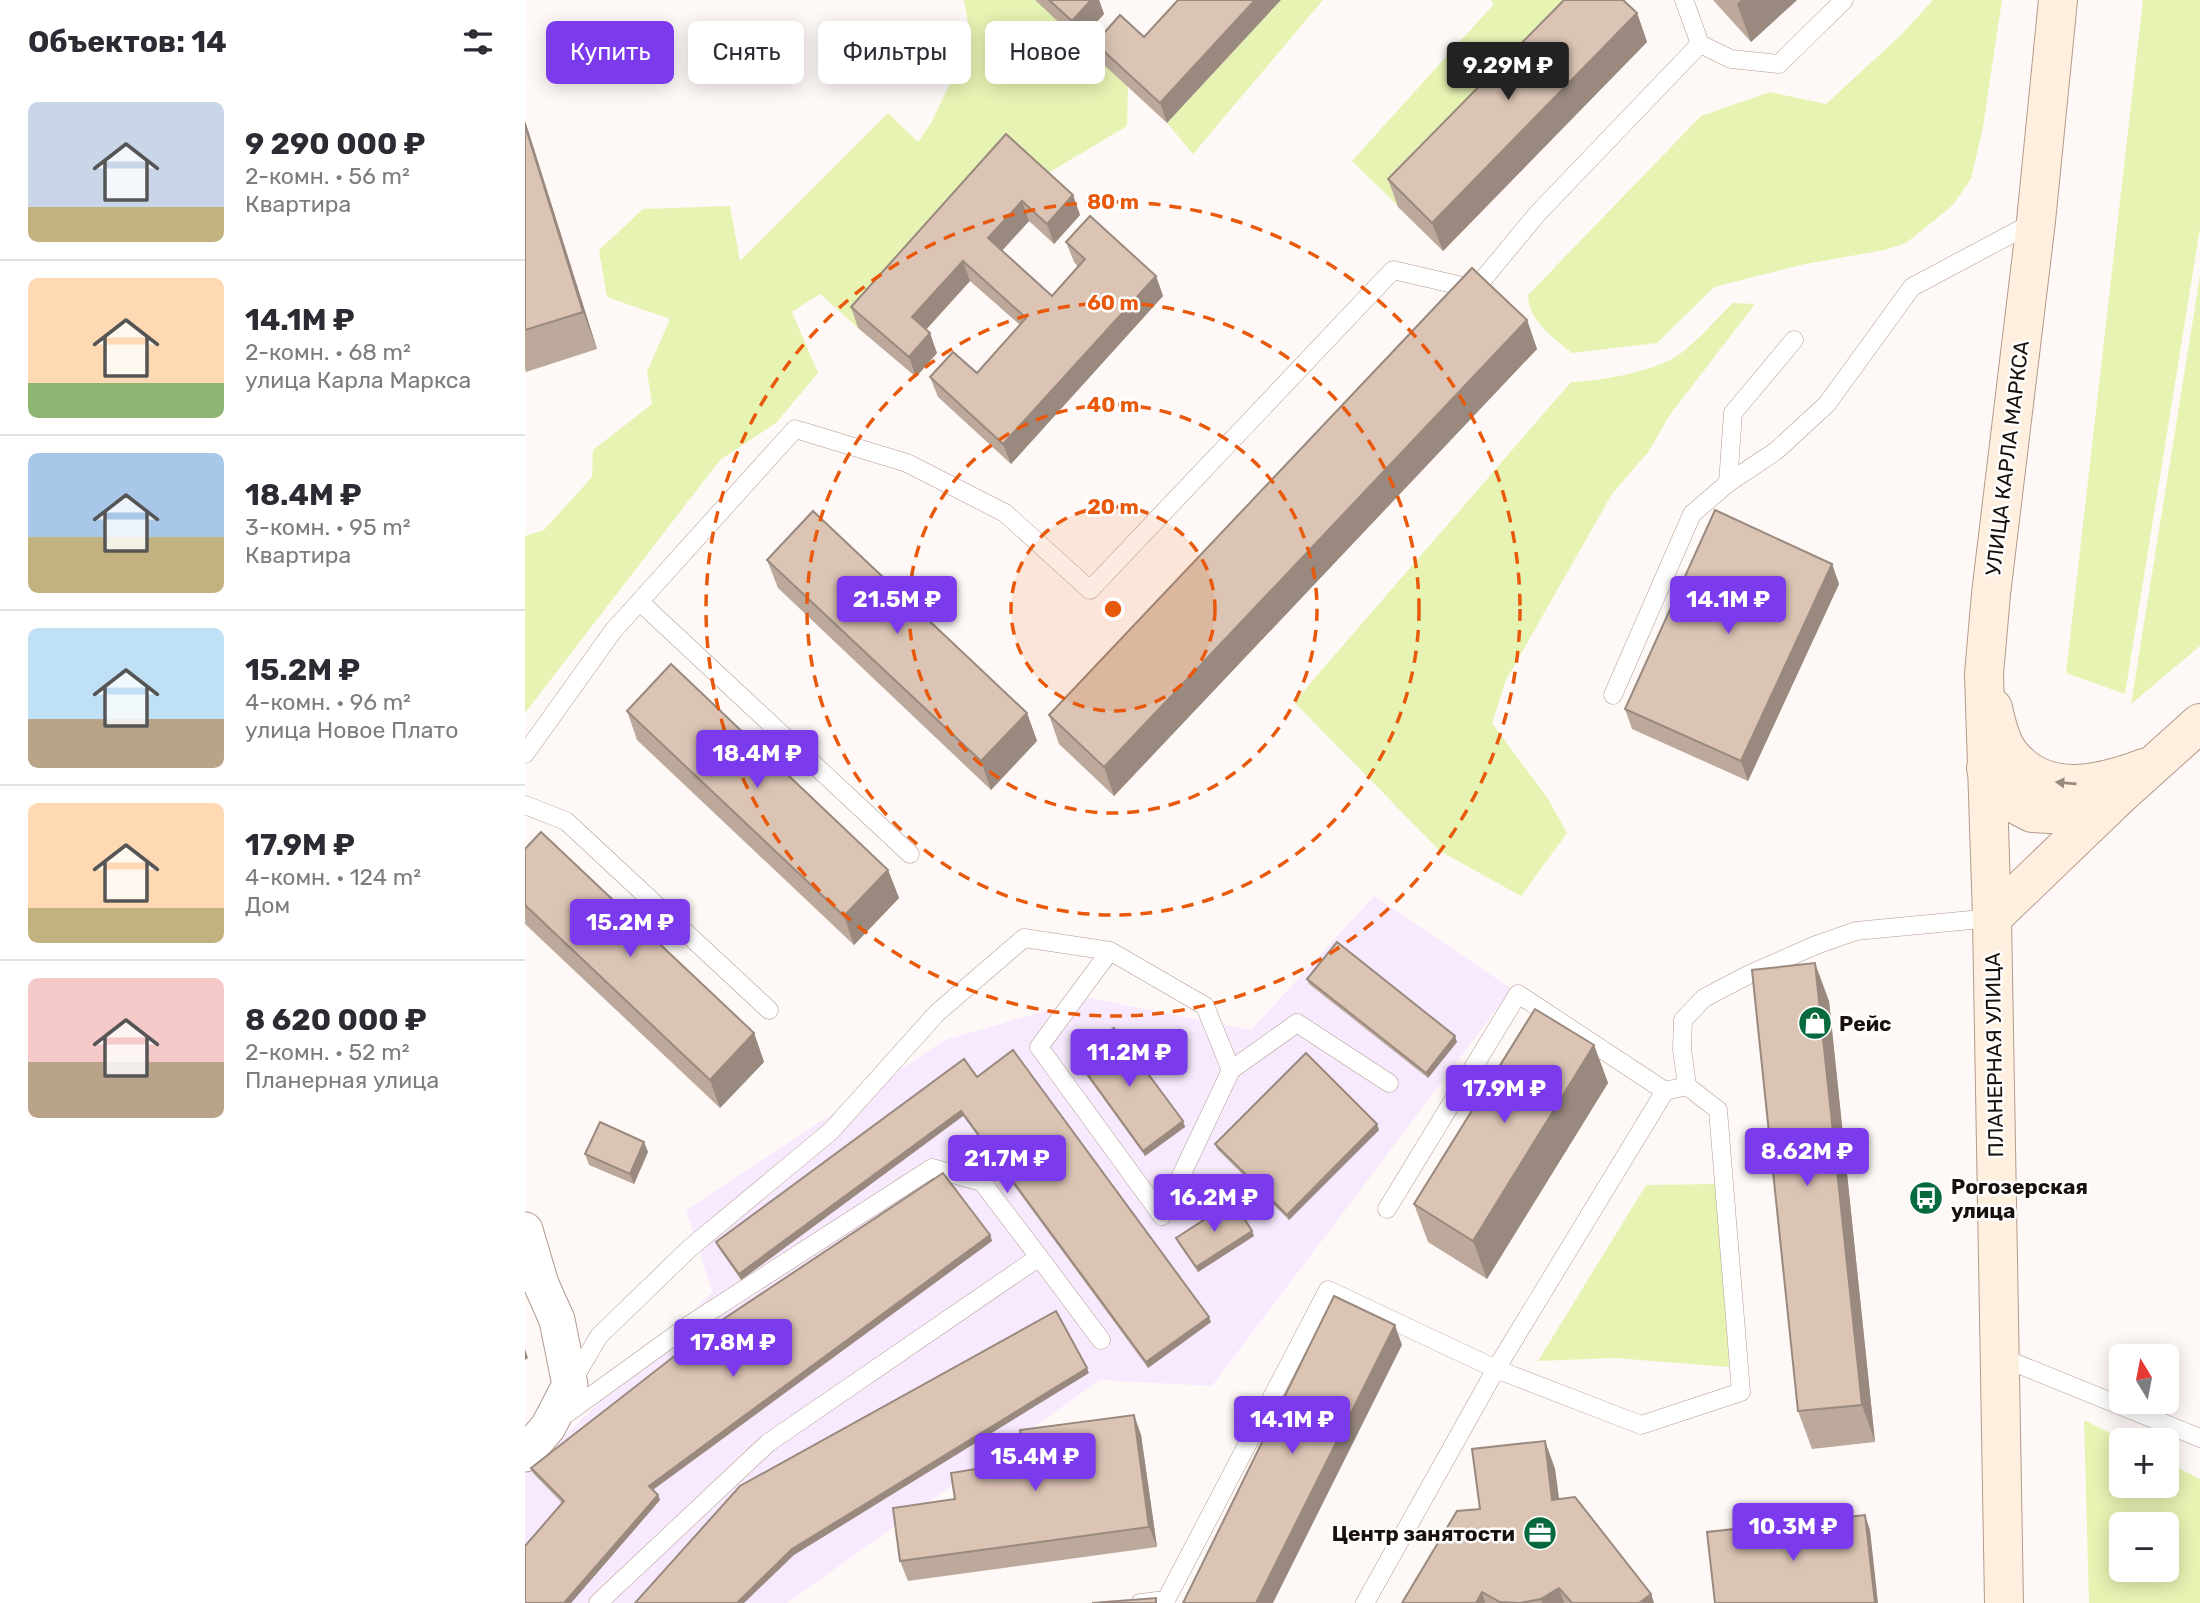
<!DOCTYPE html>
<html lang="ru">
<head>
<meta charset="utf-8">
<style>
	:root { --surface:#fff; --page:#f7f7f7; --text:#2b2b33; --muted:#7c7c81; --line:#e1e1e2; --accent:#7c3aed }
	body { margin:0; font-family:Rubik,sans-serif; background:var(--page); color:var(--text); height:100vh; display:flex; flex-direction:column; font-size:26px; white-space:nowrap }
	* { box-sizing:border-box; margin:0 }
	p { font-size:23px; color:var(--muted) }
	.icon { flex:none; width:38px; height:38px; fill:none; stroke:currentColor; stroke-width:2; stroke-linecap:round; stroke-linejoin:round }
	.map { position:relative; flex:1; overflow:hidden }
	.drawer { display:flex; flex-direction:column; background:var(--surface); width:525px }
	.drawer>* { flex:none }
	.hud { position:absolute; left:21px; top:21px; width:665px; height:63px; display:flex; gap:14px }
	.needle { width:46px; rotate:350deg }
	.tools { position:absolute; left:1584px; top:1344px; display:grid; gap:14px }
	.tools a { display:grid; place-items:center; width:70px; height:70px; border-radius:10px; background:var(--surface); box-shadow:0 4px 18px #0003; font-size:35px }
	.price { position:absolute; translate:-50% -60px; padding:0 16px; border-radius:7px; background:var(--accent); color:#fff; font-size:23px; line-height:46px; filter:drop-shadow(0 2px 4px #0008) }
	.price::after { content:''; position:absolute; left:50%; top:42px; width:21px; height:16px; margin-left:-10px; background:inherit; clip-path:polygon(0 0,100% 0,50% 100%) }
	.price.on { background:#222; color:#fff }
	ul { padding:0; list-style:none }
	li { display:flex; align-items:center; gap:21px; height:175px; padding:0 28px }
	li+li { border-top:2px solid var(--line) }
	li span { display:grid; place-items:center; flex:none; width:196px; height:140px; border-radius:10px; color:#555 }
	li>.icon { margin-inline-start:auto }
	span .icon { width:84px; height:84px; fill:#fffc; stroke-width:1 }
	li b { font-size:30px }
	h2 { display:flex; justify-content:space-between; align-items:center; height:84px; padding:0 28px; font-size:30px }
	.chip { padding:0 24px; border-radius:10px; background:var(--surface); box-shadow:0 4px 18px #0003; font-size:24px; line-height:63px }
	.chip.on { background:var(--accent); color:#fff }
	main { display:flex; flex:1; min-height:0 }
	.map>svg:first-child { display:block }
</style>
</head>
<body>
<main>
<section class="drawer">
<h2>Объектов: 14<svg class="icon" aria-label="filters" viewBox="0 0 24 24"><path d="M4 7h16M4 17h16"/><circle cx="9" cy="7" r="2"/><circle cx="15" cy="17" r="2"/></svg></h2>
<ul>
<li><span style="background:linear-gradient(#c9d6e8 75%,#c2b280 0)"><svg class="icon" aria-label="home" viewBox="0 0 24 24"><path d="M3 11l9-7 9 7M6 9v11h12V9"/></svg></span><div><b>9 290 000 ₽</b><p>2-комн. · 56 m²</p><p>Квартира</p></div></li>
<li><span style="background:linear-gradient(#ffd9b3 75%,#8fb573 0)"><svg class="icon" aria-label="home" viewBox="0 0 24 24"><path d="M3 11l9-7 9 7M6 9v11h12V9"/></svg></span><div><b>14.1M ₽</b><p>2-комн. · 68 m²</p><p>улица Карла Маркса</p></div></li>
<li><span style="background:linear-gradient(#a9c7e8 60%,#c2b280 0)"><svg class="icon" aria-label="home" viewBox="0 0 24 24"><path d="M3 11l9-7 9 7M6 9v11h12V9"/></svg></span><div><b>18.4M ₽</b><p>3-комн. · 95 m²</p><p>Квартира</p></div></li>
<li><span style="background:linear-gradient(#bfe0f5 65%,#b9a48a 0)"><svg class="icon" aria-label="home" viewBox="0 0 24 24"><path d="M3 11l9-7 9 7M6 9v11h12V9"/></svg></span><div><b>15.2M ₽</b><p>4-комн. · 96 m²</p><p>улица Новое Плато</p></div></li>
<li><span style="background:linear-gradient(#ffd9b3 75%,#c2b280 0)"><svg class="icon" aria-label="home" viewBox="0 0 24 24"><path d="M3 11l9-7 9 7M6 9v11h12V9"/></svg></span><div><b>17.9M ₽</b><p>4-комн. · 124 m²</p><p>Дом</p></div></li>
<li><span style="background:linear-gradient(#f6c9c9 60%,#b9a48a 0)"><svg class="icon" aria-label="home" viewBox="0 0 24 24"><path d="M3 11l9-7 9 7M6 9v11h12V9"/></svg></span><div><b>8 620 000 ₽</b><p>2-комн. · 52 m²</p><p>Планерная улица</p></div></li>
</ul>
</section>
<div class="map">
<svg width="1675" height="1603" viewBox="0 0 1675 1603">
	<rect width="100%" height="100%" fill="#fef9f6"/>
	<path fill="#f8eafe" d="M849 896 987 989 687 1386 575 1380 262 1603H0V1475L187 1292 161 1210 420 1040 565 998 726 1030Z"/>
	<g fill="#e7f3b3" fill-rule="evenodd">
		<path d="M439 0H513L603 87 602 126 515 178 333 328 295 294 267 312 293 373 251 423 195 460 0 713V536L19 530 67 477 68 450 127 404 122 372 145 319 82 297 74 250 118 209 205 206 215 261 363 113 393 142 406 123 446 40Z"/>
		<path d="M756 0H798L668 154 642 123Z"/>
		<path d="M967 0H1077L874 207 827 161 968 5Z"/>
		<path d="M1408 0H1477L1458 127 1446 179 1427 206 1381 243 1360 250 1280 264 1189 287 1132 343 1047 353C1028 337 1003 321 1003 295L1176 116 1245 92 1301 104 1376 35Z"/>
		<path d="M1618 0H1675V228L1600 694 1541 673Z"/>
		<path d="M1675 276V646L1606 704Z"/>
		<path d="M1208 303 1230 304 1144 416 1124 451 1087 494 981 680 967 723 1023 799 1042 833 996 896 915 851 769 702 1046 382C1076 381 1126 372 1152 356 1171 343 1191 319 1208 303Z"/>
		<path d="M1193 1184 1204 1367 1089 1358 1013 1361 1121 1185Z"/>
		<path d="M1559 1420 1599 1440H1596V1486H1642V1462L1675 1479V1603H1564ZM1596 1524H1642V1570H1596Z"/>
	</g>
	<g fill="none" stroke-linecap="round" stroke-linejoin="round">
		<g stroke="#b39a8e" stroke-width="19">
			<g id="lane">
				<path d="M1159 0 1175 44"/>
				<path d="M1203 483 1208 413 1269 340"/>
				<path d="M115 602 385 854"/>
				<path d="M1088 695 1167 514 1203 483 1251 451 1302 404 1387 287 1511 221"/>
				<path d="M0 754 88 631 270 429 382 463 480 513 565 590 868 270 950 289 1013 213 1175 44 1206 59 1254 64 1319 0"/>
				<path d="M0 805 41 821 244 1010"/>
				<path d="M706 1070 772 1023 864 1083"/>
				<path d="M1162 1086 1157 1049 1158 1020 1179 998 1225 974 1291 945 1331 931 1467 918"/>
				<path d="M862 1209 993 994 1140 1091"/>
				<path d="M1473 1356 1675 1438"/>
				<path d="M47 1382 74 1336 165 1248 306 1131 412 1013 499 938 585 951 680 1006 706 1070 637 1216 514 1047 585 951"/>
				<path d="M37 1417 164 1325 407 1168 457 1182 514 1257"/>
				<path d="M73 1603 243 1443 514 1257 576 1340"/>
				<path d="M615 1603 641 1600 803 1290 971 1369 1116 1425 1216 1392 1193 1110 1162 1086 1140 1091 971 1369 840 1603"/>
			</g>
		</g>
		<g stroke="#b39a8e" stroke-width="37">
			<path id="street" d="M0 1230 16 1284 32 1320 45 1385 23 1427 0 1454"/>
		</g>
		<g stroke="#b39a8e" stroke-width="40">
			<g id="secondary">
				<path d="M1468 708C1471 722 1476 743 1485 754 1519 798 1574 785 1619 768"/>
				<path d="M1461 768 1475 796 1507 813 1558 816 1584 801"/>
				<path d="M1467 918 1596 794 1675 723"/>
				<path d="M1479 1603 1467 918 1459 674 1466 594 1511 221 1533 0"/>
			</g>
		</g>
		<use href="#lane" stroke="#fff" stroke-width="18"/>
		<use href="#street" stroke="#fff" stroke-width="35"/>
		<use href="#secondary" stroke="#feefde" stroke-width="38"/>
	</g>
	<g fill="#bca99b">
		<path d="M510 0H574L579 14 554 41Z"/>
		<path d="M1188 0H1272L1226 42Z"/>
		<path d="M1112 13 1122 42 918 251 873 207 863 179Z"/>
		<path d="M619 37 642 123 577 63 570 43Z"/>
		<path d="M0 121 72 349 1 372 0 369Z"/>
		<path d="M481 134 548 195 555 215 529 244 504 221 477 251 527 296 553 267 549 262 541 242 631 276 638 296 486 464 413 397 405 377 452 373 495 325 445 281 401 330 412 353 391 377 333 328 326 307Z"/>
		<path d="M1002 320 1012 349 589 796 534 744 524 715Z"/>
		<path d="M242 560 502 713 512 741 466 790 253 588Z"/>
		<path d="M1307 564 1314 584 1223 781 1107 729 1100 709Z"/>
		<path d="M102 711 363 870 374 898 329 945 112 740Z"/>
		<path d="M0 849 229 1033 239 1062 195 1108 0 924Z"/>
		<path d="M782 979 932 1042 903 1078 784 984Z"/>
		<path d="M1304 1001 1350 1442 1287 1449 1273 1411Z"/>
		<path d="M1069 1045 1083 1083 962 1279 903 1242 889 1204Z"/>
		<path d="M550 1057 658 1121 660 1127 620 1156 552 1062Z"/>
		<path d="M452 1077 686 1322 623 1368 438 1116 216 1280 193 1247 191 1242Z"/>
		<path d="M852 1124 854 1130 764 1220 692 1149 690 1144Z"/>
		<path d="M119 1142 123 1152 109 1184 64 1165 60 1154Z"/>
		<path d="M465 1235 467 1241 128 1490 133 1495 135 1500 46 1603H0L37 1503 8 1473 6 1468Z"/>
		<path d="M729 1236 673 1272 653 1243 651 1238Z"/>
		<path d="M609 1415 616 1435 632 1547 383 1581 375 1561 430 1499 497 1445Z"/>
		<path d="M1020 1441 1030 1469 1034 1499 1126 1594 1129 1603H877L955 1509Z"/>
	</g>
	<g fill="#99897e">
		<path d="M566 0H574L579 14 554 41 547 21Z"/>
		<path d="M730 0H756L642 123 635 103Z"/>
		<path d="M1216 0H1272L1226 42 1212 4Z"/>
		<path d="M1112 13 1122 42 918 251 907 223Z"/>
		<path d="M0 121 4 133 72 349 58 312 0 125Z"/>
		<path d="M548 195 555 215 529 244 522 224Z"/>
		<path d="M497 201 504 221 470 258 463 238Z"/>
		<path d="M438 261 445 281 394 337 387 317Z"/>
		<path d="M631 276 638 296 486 464 478 444Z"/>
		<path d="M1002 320 1012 349 589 796 579 767Z"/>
		<path d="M405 333 412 353 391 377 384 357Z"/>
		<path d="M1307 564 1314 584 1223 781 1216 761Z"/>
		<path d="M502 713 512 741 466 790 456 761Z"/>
		<path d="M363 870 374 898 329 945 319 916Z"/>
		<path d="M1290 963 1304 1001 1350 1442 1337 1405Z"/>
		<path d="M229 1033 239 1062 195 1108 185 1080Z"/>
		<path d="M930 1036 932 1042 903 1078 901 1073Z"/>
		<path d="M1069 1045 1083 1083 962 1279 948 1241Z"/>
		<path d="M436 1111 438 1116 216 1280 214 1274Z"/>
		<path d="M658 1121 660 1127 620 1156 618 1151Z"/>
		<path d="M852 1124 854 1130 764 1220 762 1215Z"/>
		<path d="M119 1142 123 1152 109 1184 105 1174Z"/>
		<path d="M727 1231 729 1236 673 1272 671 1267Z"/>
		<path d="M465 1235 467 1241 126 1491 124 1486Z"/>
		<path d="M684 1317 686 1322 623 1368 621 1362Z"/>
		<path d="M870 1325 877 1345 748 1603H731Z"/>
		<path d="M0 1349 3 1358 0 1360Z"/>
		<path d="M562 1368 564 1373 269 1555 219 1603H212L267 1549Z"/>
		<path d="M609 1415 616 1435 632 1547 624 1527Z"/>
		<path d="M1020 1441 1030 1469 1038 1528 1027 1500Z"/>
		<path d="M133 1495 135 1500 46 1603H39Z"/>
		<path d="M1340 1515 1345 1530 1353 1603H1350Z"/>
		<path d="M1034 1588 1039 1603H1017L1016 1599Z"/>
		<path d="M957 1592 960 1603H951Z"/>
		<path d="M1126 1594 1129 1603H1114Z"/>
	</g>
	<g fill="#dbc4b4" stroke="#99897e" stroke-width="2">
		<path d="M524 0H566L547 21Z"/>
		<path d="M653 0H730L635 103 570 43 595 15 619 37Z"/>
		<path d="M1039 0H1098L1112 13 907 223 863 179Z"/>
		<path d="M0 125 58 312 0 330Z"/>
		<path d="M481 134 548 195 522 224 497 201 463 238 527 296 560 259 541 242 565 216 631 276 478 444 405 377 428 352 452 373 501 318 438 261 387 317 405 333 384 357 326 307Z"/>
		<path d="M947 268 1002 320 579 767 524 715Z"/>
		<path d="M1190 510 1307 564 1216 761 1100 709Z"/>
		<path d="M288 511 502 713 456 761 242 560Z"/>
		<path d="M146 664 363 870 319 916 102 711Z"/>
		<path d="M16 832 229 1033 185 1080 0 905V849Z"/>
		<path d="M812 942 930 1036 901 1073 782 979Z"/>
		<path d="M1290 963 1337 1405 1273 1411 1227 970Z"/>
		<path d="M1010 1009 1069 1045 948 1241 889 1204Z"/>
		<path d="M589 1028 658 1121 618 1151 550 1057Z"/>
		<path d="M488 1050 684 1317 621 1362 436 1111 214 1274 191 1242 439 1059 452 1077Z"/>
		<path d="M781 1053 852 1124 762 1215 690 1144Z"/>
		<path d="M75 1122 119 1142 105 1174 60 1154Z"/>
		<path d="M418 1173 465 1235 124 1486 133 1495 39 1603H0V1546L39 1501 6 1468 188 1326Z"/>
		<path d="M708 1201 727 1231 671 1267 651 1238Z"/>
		<path d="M809 1296 870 1325 731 1603H658Z"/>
		<path d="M531 1311 562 1368 267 1549 212 1603H110L215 1486Z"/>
		<path d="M609 1415 624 1527 375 1561 368 1508 430 1499 426 1473 457 1468 455 1451 497 1445 495 1430Z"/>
		<path d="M1020 1441 1027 1500 1050 1497 1126 1594 1114 1603H1047L1034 1588 1016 1599 995 1603 975 1602 957 1592 951 1603H877L932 1511 955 1509 947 1449Z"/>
		<path d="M1340 1515 1350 1603H1190L1182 1532Z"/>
		<path d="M631 1598V1603H567Z"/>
	</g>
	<defs><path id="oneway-solid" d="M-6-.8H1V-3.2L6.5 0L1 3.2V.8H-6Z" transform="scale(1.75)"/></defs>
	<use fill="#978b80" href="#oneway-solid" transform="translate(1541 783) rotate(-175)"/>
	<circle cx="588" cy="609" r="102" fill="#e8590c" fill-opacity=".12"/>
	<g fill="none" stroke="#e8590c" stroke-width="3.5" stroke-dasharray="12 9">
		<circle cx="588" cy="609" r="102"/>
		<circle cx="588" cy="609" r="204"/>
		<circle cx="588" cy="609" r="306"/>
		<circle cx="588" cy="609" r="407"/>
	</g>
	<defs>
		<g id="shop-disc" transform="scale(1.75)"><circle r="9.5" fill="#07693e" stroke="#fff"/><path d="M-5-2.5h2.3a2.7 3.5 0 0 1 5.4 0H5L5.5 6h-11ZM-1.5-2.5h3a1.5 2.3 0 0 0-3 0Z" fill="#fff"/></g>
		<g id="bus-disc" transform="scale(1.75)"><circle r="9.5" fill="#07693e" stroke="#fff"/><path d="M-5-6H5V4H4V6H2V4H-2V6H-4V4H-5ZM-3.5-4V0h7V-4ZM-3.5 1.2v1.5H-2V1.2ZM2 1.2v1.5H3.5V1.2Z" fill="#fff"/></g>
		<g id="office-disc" transform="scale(1.75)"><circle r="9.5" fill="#07693e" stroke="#fff"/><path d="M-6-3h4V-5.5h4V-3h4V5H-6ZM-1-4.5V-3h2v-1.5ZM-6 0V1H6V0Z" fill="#fff"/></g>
	</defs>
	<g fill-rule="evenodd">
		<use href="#shop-disc" x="1290" y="1023"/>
		<use href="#bus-disc" x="1401" y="1198"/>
		<use href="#office-disc" x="1015" y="1533"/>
	</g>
	<g text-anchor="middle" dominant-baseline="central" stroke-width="5" stroke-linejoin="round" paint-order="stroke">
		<g font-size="21" fill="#1a110d" stroke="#fff">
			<text transform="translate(1482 458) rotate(-83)">УЛИЦА КАРЛА МАРКСА</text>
			<text transform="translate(1469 1055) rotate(-91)">ПЛАНЕРНАЯ УЛИЦА</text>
		</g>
		<g font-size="21" font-weight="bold" fill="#1a110d" stroke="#fff" text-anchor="start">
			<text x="1314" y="1023">Рейс</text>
			<text x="1426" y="1186">Рогозерская<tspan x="1426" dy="24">улица</tspan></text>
			<text x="990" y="1533" text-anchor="end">Центр занятости</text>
		</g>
	</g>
	<circle cx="588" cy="609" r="10" fill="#e8590c" stroke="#fff" stroke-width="3.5"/>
	<g font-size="21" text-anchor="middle" font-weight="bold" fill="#e8590c" stroke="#fff" stroke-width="5" stroke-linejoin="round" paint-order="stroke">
		<text x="588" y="209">80 m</text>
		<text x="588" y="310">60 m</text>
		<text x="588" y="412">40 m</text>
		<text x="588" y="514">20 m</text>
	</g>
</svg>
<div class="tools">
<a><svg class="needle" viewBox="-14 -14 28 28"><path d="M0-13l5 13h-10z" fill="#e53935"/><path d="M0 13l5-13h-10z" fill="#7c7c81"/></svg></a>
<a>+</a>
<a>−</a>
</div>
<b class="price on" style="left:983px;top:102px">9.29M ₽</b>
<b class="price" style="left:372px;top:636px">21.5M ₽</b>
<b class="price" style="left:1203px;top:636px">14.1M ₽</b>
<b class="price" style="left:232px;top:790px">18.4M ₽</b>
<b class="price" style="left:105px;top:959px">15.2M ₽</b>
<b class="price" style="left:604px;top:1089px">11.2M ₽</b>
<b class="price" style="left:979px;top:1125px">17.9M ₽</b>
<b class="price" style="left:1282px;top:1188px">8.62M ₽</b>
<b class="price" style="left:482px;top:1195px">21.7M ₽</b>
<b class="price" style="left:689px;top:1234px">16.2M ₽</b>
<b class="price" style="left:208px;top:1379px">17.8M ₽</b>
<b class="price" style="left:767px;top:1456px">14.1M ₽</b>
<b class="price" style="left:510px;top:1493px">15.4M ₽</b>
<b class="price" style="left:1268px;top:1563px">10.3M ₽</b>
<div class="hud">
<a class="chip on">Купить</a>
<a class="chip">Снять</a>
<a class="chip">Фильтры</a>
<a class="chip">Новое</a>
</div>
</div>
</main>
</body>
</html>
